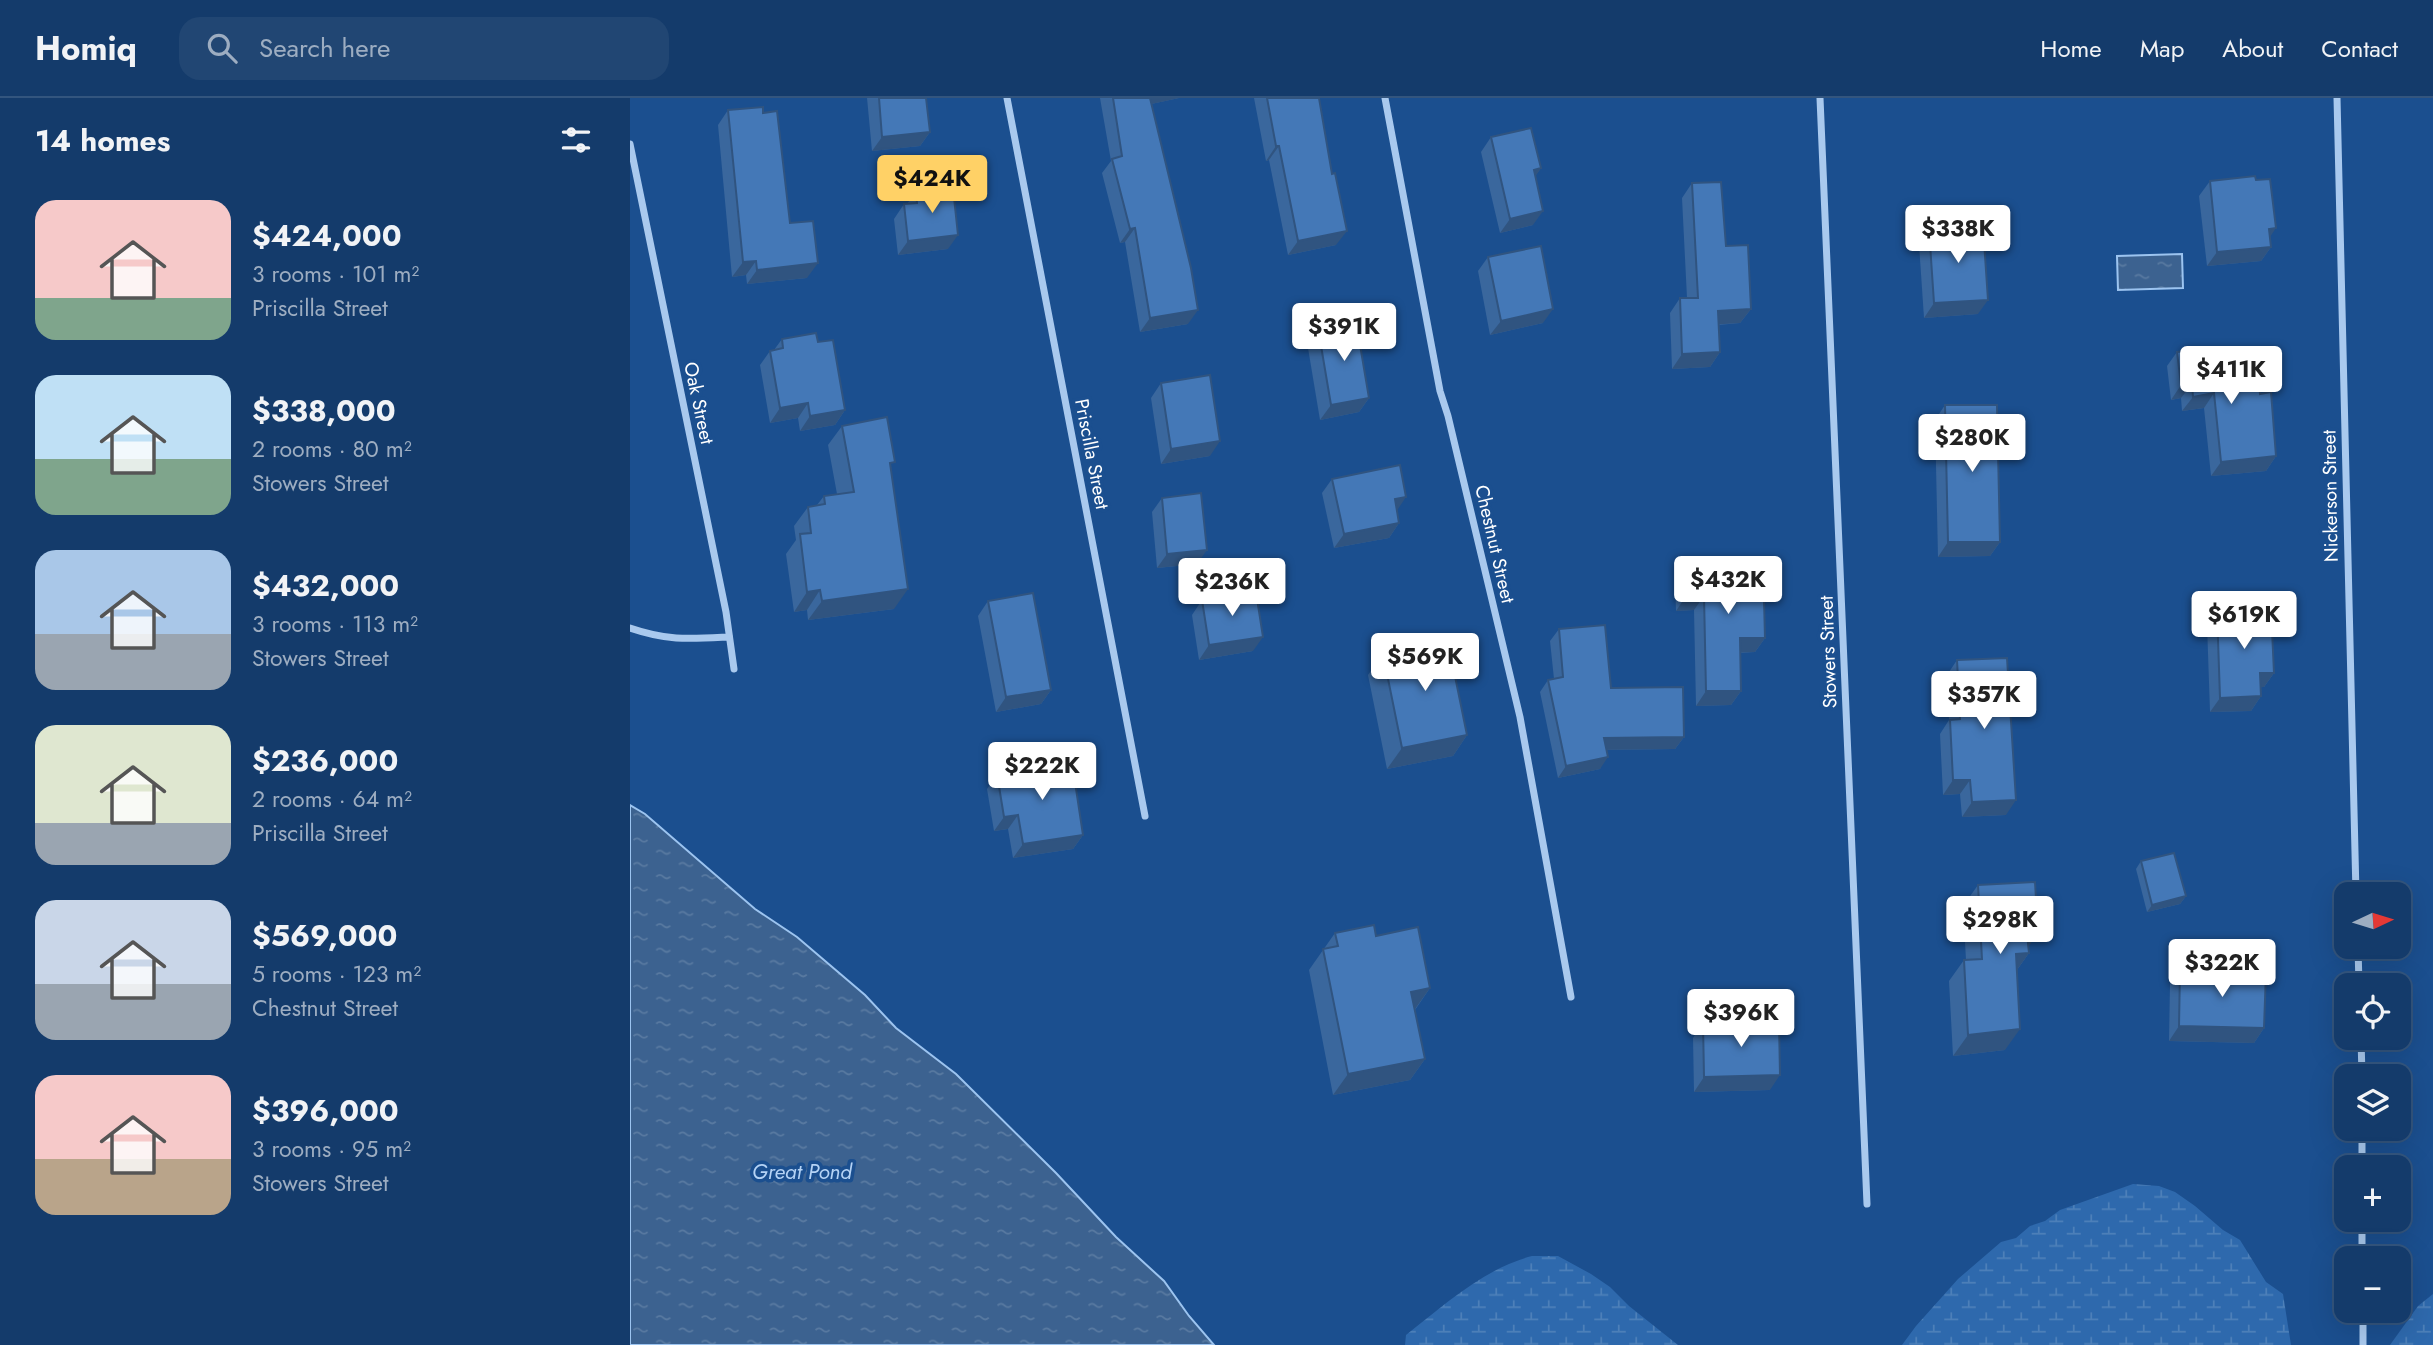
<!DOCTYPE html>
<html lang="en">
<head>
<meta charset="utf-8">
<style>
	:root { --surface:#143b6b; --page:#214673; --text:#f1f3f6; --muted:#9dadc1; --line:#33557e; --accent:#ffd166 }
	body { margin:0; font-family:Jost,sans-serif; background:var(--page); color:var(--text); height:100vh; display:flex; flex-direction:column; font-size:26px; white-space:nowrap }
	* { box-sizing:border-box; margin:0 }
	p { font-size:23px; color:var(--muted) }
	.icon { flex:none; width:38px; height:38px; fill:none; stroke:currentColor; stroke-width:2; stroke-linecap:round; stroke-linejoin:round }
	.map { position:relative; flex:1; overflow:hidden }
	.panel { display:flex; flex-direction:column; background:var(--surface); width:630px }
	.panel>* { flex:none }
	.needle { width:46px; rotate:86deg }
	.buttons { position:absolute; left:1704px; top:784px; display:grid; gap:14px }
	.buttons a { display:grid; place-items:center; width:77px; height:77px; border-radius:14px; background:var(--surface); box-shadow:0 7px 28px #0002,0 0 0 2px var(--line); font-size:35px }
	.price { position:absolute; translate:-50% -60px; padding:0 16px; border-radius:7px; background:#fff; color:#222; font-size:23px; line-height:46px; filter:drop-shadow(0 2px 4px #0008) }
	.price::after { content:''; position:absolute; left:50%; top:42px; width:21px; height:16px; margin-left:-10px; background:inherit; clip-path:polygon(0 0,100% 0,50% 100%) }
	.price.selected { background:var(--accent); color:#111 }
	ul { padding:0; list-style:none }
	li { display:flex; align-items:center; gap:21px; height:175px; padding:0 35px }
	li span { display:grid; place-items:center; flex:none; width:196px; height:140px; border-radius:21px; color:#555 }
	li>.icon { margin-inline-start:auto }
	span .icon { width:84px; height:84px; fill:#fffc; stroke-width:1 }
	li b { font-size:30px }
	h2 { display:flex; justify-content:space-between; align-items:center; height:84px; padding:0 35px; font-size:30px }
	header { display:flex; align-items:center; gap:42px; box-sizing:border-box; height:98px; padding:0 35px; background:var(--surface); border-bottom:2px solid var(--line) }
	header strong { font-size:33px }
	nav { display:flex; gap:38px; margin-inline-start:auto; font-size:24px }
	.search { width:490px; height:63px; background:var(--page); display:flex; align-items:center; gap:18px; box-sizing:border-box; padding:0 24px; border-radius:21px; color:var(--muted); font-size:26px }
	main { display:flex; flex:1; min-height:0 }
	.map>svg:first-child { display:block }
</style>
</head>
<body>
<header>
<strong>Homiq</strong>
<div class="search"><svg class="icon" aria-label="search" viewBox="0 0 24 24"><circle cx="10" cy="10" r="6"/><path d="M15 15l6 6"/></svg>Search here</div>
<nav><a>Home</a><a>Map</a><a>About</a><a>Contact</a></nav>
</header>
<main>
<section class="panel">
<h2>14 homes<svg class="icon" aria-label="filters" viewBox="0 0 24 24"><path d="M4 7h16M4 17h16"/><circle cx="9" cy="7" r="2"/><circle cx="15" cy="17" r="2"/></svg></h2>
<ul>
<li><span style="background:linear-gradient(#f6c9c9 70%,#7fa58c 0)"><svg class="icon" aria-label="home" viewBox="0 0 24 24"><path d="M3 11l9-7 9 7M6 9v11h12V9"/></svg></span><div><b>$424,000</b><p>3 rooms · 101 m²</p><p>Priscilla Street</p></div></li>
<li><span style="background:linear-gradient(#bfe0f5 60%,#7fa58c 0)"><svg class="icon" aria-label="home" viewBox="0 0 24 24"><path d="M3 11l9-7 9 7M6 9v11h12V9"/></svg></span><div><b>$338,000</b><p>2 rooms · 80 m²</p><p>Stowers Street</p></div></li>
<li><span style="background:linear-gradient(#a9c7e8 60%,#9aa5b1 0)"><svg class="icon" aria-label="home" viewBox="0 0 24 24"><path d="M3 11l9-7 9 7M6 9v11h12V9"/></svg></span><div><b>$432,000</b><p>3 rooms · 113 m²</p><p>Stowers Street</p></div></li>
<li><span style="background:linear-gradient(#dfe7d0 70%,#9aa5b1 0)"><svg class="icon" aria-label="home" viewBox="0 0 24 24"><path d="M3 11l9-7 9 7M6 9v11h12V9"/></svg></span><div><b>$236,000</b><p>2 rooms · 64 m²</p><p>Priscilla Street</p></div></li>
<li><span style="background:linear-gradient(#c9d6e8 60%,#9aa5b1 0)"><svg class="icon" aria-label="home" viewBox="0 0 24 24"><path d="M3 11l9-7 9 7M6 9v11h12V9"/></svg></span><div><b>$569,000</b><p>5 rooms · 123 m²</p><p>Chestnut Street</p></div></li>
<li><span style="background:linear-gradient(#f6c9c9 60%,#b9a48a 0)"><svg class="icon" aria-label="home" viewBox="0 0 24 24"><path d="M3 11l9-7 9 7M6 9v11h12V9"/></svg></span><div><b>$396,000</b><p>3 rooms · 95 m²</p><p>Stowers Street</p></div></li>
</ul>
</section>
<div class="map">
<svg width="1803" height="1247" viewBox="0 0 1803 1247">
	<defs>
		<pattern id="wetland-marsh" width="20" height="14" patternUnits="userSpaceOnUse" patternTransform="scale(1.75)"><rect width="20" height="14" fill="#2e69ad"/><path d="M1 5h8M5 5V1M11 12h8M15 12V8" fill="none" stroke="#4d80b9"/></pattern>
		<pattern id="water-ripples" width="26" height="14" patternUnits="userSpaceOnUse" patternTransform="scale(1.75)"><rect width="26" height="14" fill="#3c6290"/><path d="M2 4q2-2 4 0t4 0M15 11q2-2 4 0t4 0" fill="none" stroke="#597aa1"/></pattern>
	</defs>
	<rect width="100%" height="100%" fill="#1b4f8f"/>
	<g fill="url(#wetland-marsh)">
		<path d="M1503 1086 1529 1088 1545 1094 1565 1108 1593 1132 1610 1142 1636 1184 1653 1196 1661 1247H1272L1286 1228 1328 1181 1371 1144 1386 1140 1400 1128 1415 1123 1430 1112Z"/>
		<path d="M902 1158H928L961 1176 980 1189 999 1208 1048 1247H775L776 1237C814 1207 855 1170 902 1158Z"/>
		<path d="M1803 1196V1247H1760L1788 1208Z"/>
	</g>
	<g fill="url(#water-ripples)" stroke="#9cc4f0" stroke-width="2">
		<path d="M1552 156 1553 190 1488 192 1487 158Z"/>
		<path d="M0 707 15 716 125 811 167 839 235 897 266 930 326 976 426 1075 486 1139 534 1183 559 1218 584 1247H0Z"/>
	</g>
	<g fill="none" stroke-linecap="round" stroke-linejoin="round">
		<g stroke="#a9c9ee" stroke-width="7">
			<path d="M377 0 515 718"/>
			<path d="M755 0 810 293 818 318 890 619 941 899"/>
			<path d="M1190 0 1237 1106"/>
			<path d="M1707 0 1726 796"/>
			<path d="M0 46 96 514 104 571"/>
			<path d="M0 530C38 543 59 541 99 539"/>
			<path d="M1728 849 1729 887"/>
			<path d="M1731 940 1732 978"/>
			<path d="M1732 1031V1069"/>
			<path d="M1732 1122V1160"/>
			<path d="M1733 1213V1247"/>
		</g>
	</g>
	<g fill="#3a679d">
		<path d="M237 0H296L300 34 290 48 242 53Z"/>
		<path d="M470 0H549L521 6 558 226 510 234 495 144 490 145 472 75 481 63Z"/>
		<path d="M624 0H689L706 147 658 157 639 62 636 63Z"/>
		<path d="M98 12 133 15 160 125 177 180 117 186 116 177 102 179 88 27Z"/>
		<path d="M861 39 911 70 905 78 903 127 870 135 851 54Z"/>
		<path d="M1626 82 1640 140 1641 149 1631 163 1577 168 1569 98 1580 83Z"/>
		<path d="M1062 85 1121 211 1110 225 1088 227 1090 254 1080 269 1042 271 1040 215 1050 200H1057L1052 100Z"/>
		<path d="M286 94 318 151 268 157 264 121 274 106H277Z"/>
		<path d="M1299 131 1348 216 1294 220 1289 146Z"/>
		<path d="M858 159 913 225 860 237 848 173Z"/>
		<path d="M688 230 739 300 729 314 690 322 677 244Z"/>
		<path d="M152 241 188 244 215 312 205 327 170 333 168 320 140 325 130 267 140 253 144 252Z"/>
		<path d="M1547 254 1598 289 1630 296 1646 358 1636 373 1581 378 1574 310 1552 313 1551 300 1541 302 1537 268Z"/>
		<path d="M531 285 580 358 531 366 521 300Z"/>
		<path d="M1315 307 1370 444 1360 458 1308 459 1305 322Z"/>
		<path d="M212 328 261 370 264 511 178 522 177 512 164 514 156 456 166 442 164 428 178 409 187 407 194 398 207 396 198 347Z"/>
		<path d="M702 381 767 413 769 425 759 440 704 450 692 395Z"/>
		<path d="M532 400 567 466 527 470 522 414Z"/>
		<path d="M1055 466 1135 540 1125 554 1110 555 1111 593 1101 607 1066 608 1064 512 1046 513 1045 480Z"/>
		<path d="M572 502 623 553 569 562 562 517Z"/>
		<path d="M358 503 421 592 411 606 366 614 348 518Z"/>
		<path d="M1587 512 1644 575 1634 589H1631V598L1621 613 1580 614 1577 526Z"/>
		<path d="M929 531 981 590 1054 639 1045 651 977 652 970 671 928 680 910 594 918 582 924 581 920 543Z"/>
		<path d="M770 549 837 637 823 658 757 671 738 577 753 556 768 552Z"/>
		<path d="M1327 562 1376 717 1332 719 1330 696 1313 697 1310 636 1319 622 1317 577Z"/>
		<path d="M367 676 453 737 443 751 383 760 378 731 364 733 357 691Z"/>
		<path d="M1511 763 1556 798 1550 806 1517 814 1506 771Z"/>
		<path d="M1348 787 1408 835 1398 848 1399 855 1387 872 1375 952 1323 958 1319 883 1334 862H1336L1333 808Z"/>
		<path d="M705 835 746 838 800 890 785 912 795 961 780 982 703 997 679 872Z"/>
		<path d="M1550 872 1634 930 1624 945 1539 943 1540 886Z"/>
		<path d="M1073 925 1140 992 1064 994 1063 940Z"/>
	</g>
	<g fill="#305480">
		<path d="M517 0H549L517 7Z"/>
		<path d="M300 34 290 48 242 53 252 39Z"/>
		<path d="M646 48H649L639 62 636 63Z"/>
		<path d="M911 70 901 85 904 72Z"/>
		<path d="M913 113 903 127 870 135 880 121Z"/>
		<path d="M505 130 495 144 490 145 500 131Z"/>
		<path d="M1646 130 1636 145 1639 131Z"/>
		<path d="M717 133 706 147 658 157 668 143Z"/>
		<path d="M328 137 318 151 268 157 278 143Z"/>
		<path d="M1641 149 1631 163 1577 168 1587 154Z"/>
		<path d="M126 163 116 177 102 179 113 164Z"/>
		<path d="M188 165 177 180 117 186 127 172Z"/>
		<path d="M1358 202 1348 216 1294 220 1304 205Z"/>
		<path d="M923 211 913 225 860 237 871 223Z"/>
		<path d="M1121 211 1110 225 1078 227 1088 213Z"/>
		<path d="M568 212 558 226 510 234 520 220Z"/>
		<path d="M1090 254 1080 269 1042 271 1052 256Z"/>
		<path d="M1562 286 1551 300 1541 302 1551 287Z"/>
		<path d="M1584 295 1574 310 1552 313 1563 299Z"/>
		<path d="M739 300 729 314 690 322 701 307Z"/>
		<path d="M178 305 168 320 140 325 150 310Z"/>
		<path d="M215 312 205 327 170 333 180 318Z"/>
		<path d="M590 343 580 358 531 366 541 351Z"/>
		<path d="M1646 358 1636 373 1581 378 1591 364Z"/>
		<path d="M776 399 766 414 765 401Z"/>
		<path d="M769 425 759 440 704 450 714 436Z"/>
		<path d="M1318 444H1370L1360 458 1308 459Z"/>
		<path d="M577 452 567 466 527 470 537 456Z"/>
		<path d="M278 491 264 511 178 522 192 503Z"/>
		<path d="M190 492 177 512 164 514 177 494Z"/>
		<path d="M1056 498H1074L1064 512 1046 513Z"/>
		<path d="M633 539 623 553 569 562 579 547Z"/>
		<path d="M1110 540H1135L1125 554 1100 555Z"/>
		<path d="M1630 575H1644L1634 589 1620 590Z"/>
		<path d="M421 592 411 606 366 614 376 599Z"/>
		<path d="M1076 593H1111L1101 607 1066 608Z"/>
		<path d="M1631 598 1621 613 1580 614 1590 600Z"/>
		<path d="M837 637 823 658 757 671 772 650Z"/>
		<path d="M1054 639 1045 651 966 652 974 640Z"/>
		<path d="M978 659 970 671 928 680 936 668Z"/>
		<path d="M1323 682H1340L1330 696 1313 697Z"/>
		<path d="M1386 702 1376 717 1332 719 1342 704Z"/>
		<path d="M388 717 378 731 364 733 374 719Z"/>
		<path d="M453 737 443 751 383 760 393 746Z"/>
		<path d="M1556 798 1550 806 1517 814 1522 807Z"/>
		<path d="M1408 835 1394 855H1399L1384 876 1371 877 1397 836Z"/>
		<path d="M800 890 785 911 766 915 781 894Z"/>
		<path d="M1549 928 1634 930 1624 945 1539 943Z"/>
		<path d="M1390 931 1375 952 1323 958 1338 937Z"/>
		<path d="M795 961 780 982 703 997 718 976Z"/>
		<path d="M1150 977 1140 992 1064 994 1074 979Z"/>
	</g>
	<g fill="#4478b7" stroke="#305480" stroke-width="2">
		<path d="M249 0H296L300 34 252 39Z"/>
		<path d="M483 0H520L561 170 568 212 520 220 505 130 500 131 482 61 492 58Z"/>
		<path d="M637 0H689L702 76 705 75 717 133 668 143 649 48H646Z"/>
		<path d="M133 9V15L147 13 160 125 183 123 188 165 127 172 126 163 113 164 98 12Z"/>
		<path d="M901 30 911 70 904 72 913 113 880 121 861 39Z"/>
		<path d="M1625 78 1626 82 1640 81 1646 130 1639 131 1641 149 1587 154 1580 83Z"/>
		<path d="M1091 84 1096 148 1118 147 1121 211 1088 213 1090 254 1052 256 1050 200H1068L1062 85Z"/>
		<path d="M323 90 328 137 278 143 274 106 287 105 286 94Z"/>
		<path d="M1353 128 1358 202 1304 205 1299 131Z"/>
		<path d="M911 148 923 211 871 223 858 159Z"/>
		<path d="M726 223 739 300 701 307 688 230Z"/>
		<path d="M186 235 188 244 203 242 215 312 180 318 178 305 150 310 140 253 153 250 152 241Z"/>
		<path d="M1593 249 1598 289 1629 284 1630 296 1641 294 1646 358 1591 364 1584 295 1563 299 1562 286 1551 287 1547 254Z"/>
		<path d="M580 277 590 343 541 351 531 285Z"/>
		<path d="M1315 307H1367L1370 444H1318Z"/>
		<path d="M257 319 265 364 260 365 278 491 192 503 190 492 177 494 170 436 181 435 178 409 195 406 194 398 224 394 212 328Z"/>
		<path d="M770 367 776 399 765 401 769 425 714 436 702 381Z"/>
		<path d="M571 395 577 452 537 456 532 400Z"/>
		<path d="M1133 463 1135 540H1110L1111 593H1076L1074 498H1056L1055 466Z"/>
		<path d="M626 494 633 539 579 547 572 502Z"/>
		<path d="M403 495 421 592 376 599 358 503Z"/>
		<path d="M1641 510 1644 575H1630L1631 598 1590 600 1587 512Z"/>
		<path d="M975 527 981 590 1053 589 1054 639 974 640 978 659 936 668 918 582 933 579 929 531Z"/>
		<path d="M817 539 837 637 772 650 753 556 771 552 770 549Z"/>
		<path d="M1377 560 1386 702 1342 704 1340 682H1323L1320 622 1330 621 1327 562Z"/>
		<path d="M442 664 453 737 393 746 388 717 374 719 367 676Z"/>
		<path d="M1544 755 1556 798 1522 807 1511 763Z"/>
		<path d="M1405 784 1408 835 1397 836 1399 855 1386 856 1390 931 1338 937 1334 862 1352 861 1348 787Z"/>
		<path d="M744 827 746 838 788 829 800 890 781 894 795 961 718 976 693 851 708 848 705 835Z"/>
		<path d="M1550 872 1636 874 1634 930 1549 928Z"/>
		<path d="M1149 924 1150 977 1074 979 1073 925Z"/>
	</g>
	<g text-anchor="middle" dominant-baseline="central" stroke-width="7" stroke-linejoin="round" paint-order="stroke">
		<g font-size="19" fill="#fff" stroke="#1b4f8f">
			<text transform="translate(69 305) rotate(78)">Oak Street</text>
			<text transform="translate(462 356) rotate(79)">Priscilla Street</text>
			<text transform="translate(1700 398) rotate(-91)">Nickerson Street</text>
			<text transform="translate(865 446) rotate(77)">Chestnut Street</text>
			<text transform="translate(1198 554) rotate(-92)">Stowers Street</text>
		</g>
		<g font-size="21" font-style="italic" fill="#b5d3f5" stroke="#1b4f8f">
			<text x="172" y="1074">Great Pond</text>
		</g>
	</g>
</svg>
<div class="buttons">
<a><svg class="needle" viewBox="-14 -14 28 28"><path d="M0-13l5 13h-10z" fill="#e53935"/><path d="M0 13l5-13h-10z" fill="#9dadc1"/></svg></a>
<a><svg class="icon" aria-label="locate" viewBox="0 0 24 24"><circle cx="12" cy="12" r="6"/><path d="M12 2v4M12 18v4M2 12h4M18 12h4"/></svg></a>
<a><svg class="icon" aria-label="layers" viewBox="0 0 24 24"><path d="M12 4l9 5-9 5-9-5zM3 14l9 5 9-5"/></svg></a>
<a>+</a>
<a>−</a>
</div>
<b class="price selected" style="left:302px;top:117px">$424K</b>
<b class="price" style="left:1328px;top:167px">$338K</b>
<b class="price" style="left:714px;top:265px">$391K</b>
<b class="price" style="left:1601px;top:308px">$411K</b>
<b class="price" style="left:1342px;top:376px">$280K</b>
<b class="price" style="left:1098px;top:518px">$432K</b>
<b class="price" style="left:602px;top:520px">$236K</b>
<b class="price" style="left:1614px;top:553px">$619K</b>
<b class="price" style="left:795px;top:595px">$569K</b>
<b class="price" style="left:1354px;top:633px">$357K</b>
<b class="price" style="left:412px;top:704px">$222K</b>
<b class="price" style="left:1370px;top:858px">$298K</b>
<b class="price" style="left:1592px;top:901px">$322K</b>
<b class="price" style="left:1111px;top:951px">$396K</b>
</div>
</main>
</body>
</html>
